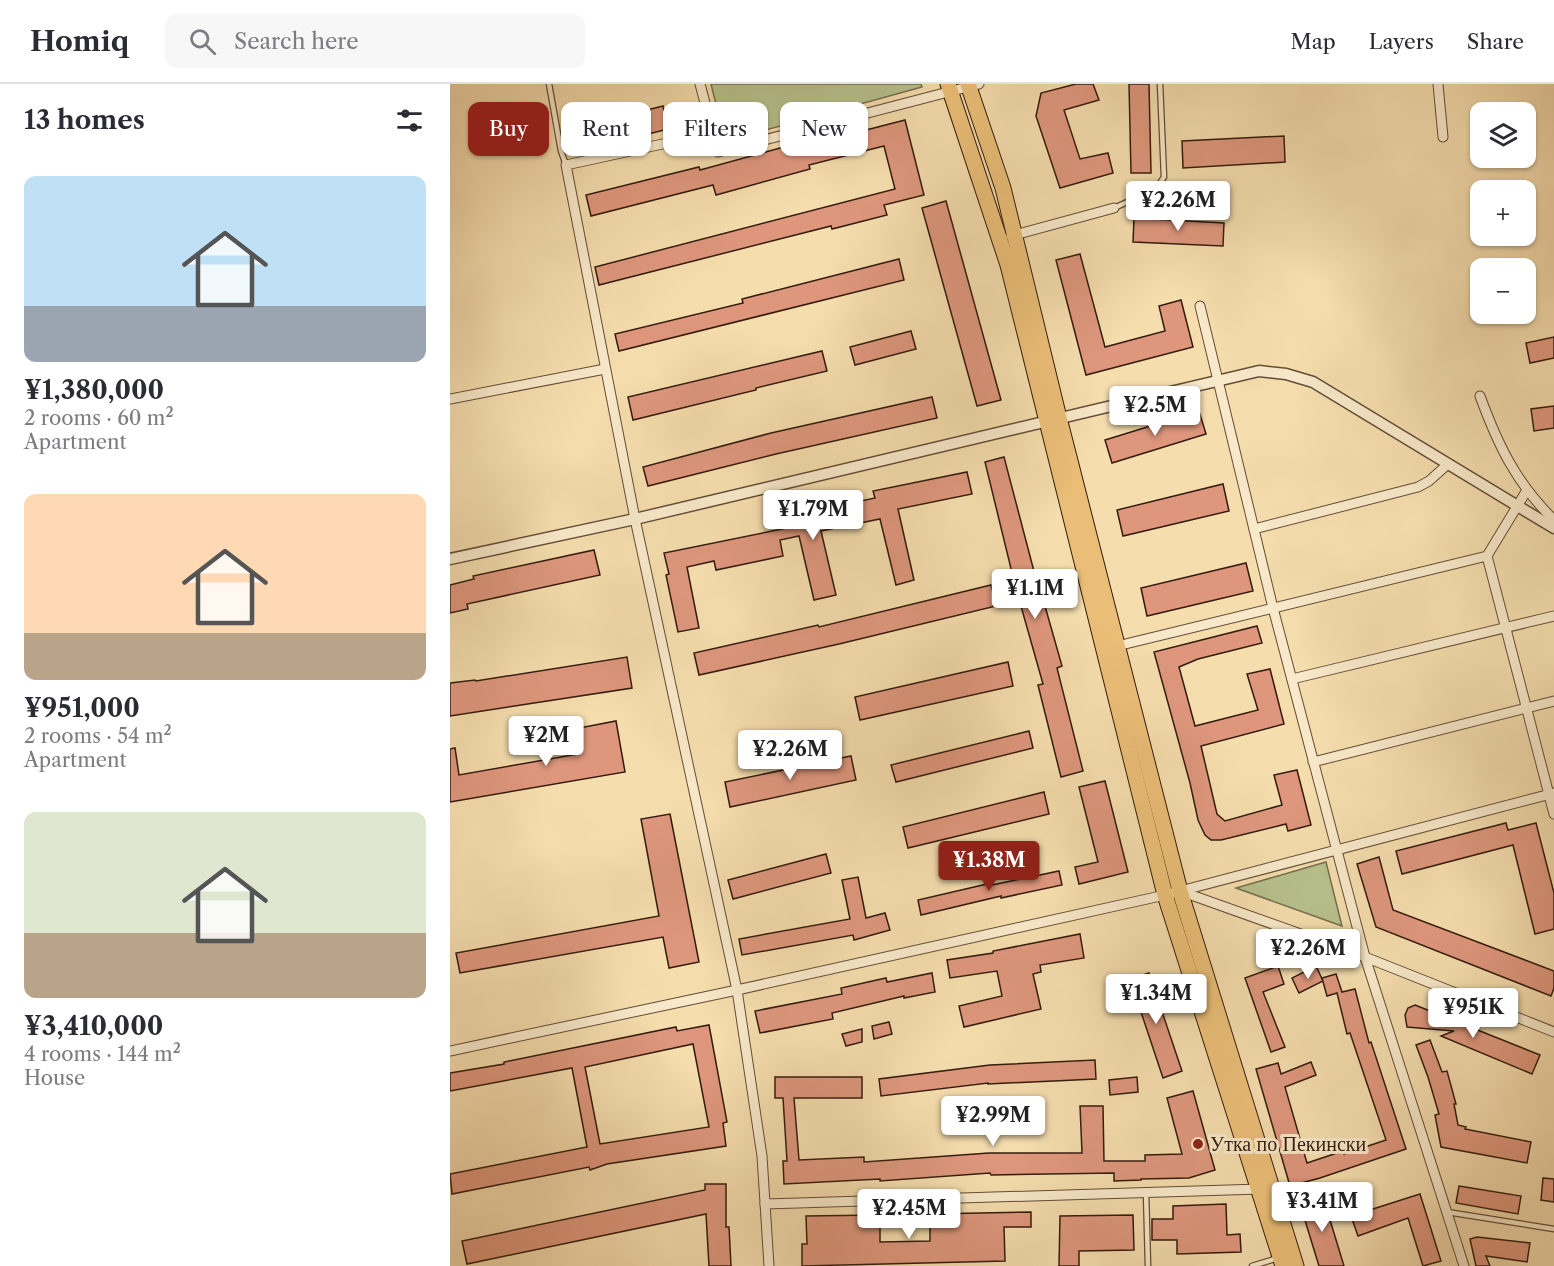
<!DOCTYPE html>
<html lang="en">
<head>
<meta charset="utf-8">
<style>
	:root { --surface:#fff; --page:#f7f7f7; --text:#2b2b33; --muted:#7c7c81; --line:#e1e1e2; --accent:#8f2418 }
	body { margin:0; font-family:"Libre Caslon Text",serif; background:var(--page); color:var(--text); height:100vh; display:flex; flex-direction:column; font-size:22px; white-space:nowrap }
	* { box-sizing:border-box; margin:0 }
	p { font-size:20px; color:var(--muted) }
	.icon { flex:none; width:33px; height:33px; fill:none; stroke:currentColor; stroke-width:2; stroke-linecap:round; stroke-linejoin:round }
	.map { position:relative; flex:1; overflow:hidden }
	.details { display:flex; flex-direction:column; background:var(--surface); width:450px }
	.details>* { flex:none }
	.hud { position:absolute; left:18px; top:18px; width:570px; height:54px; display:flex; gap:12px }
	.tools { position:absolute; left:1020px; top:18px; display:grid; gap:12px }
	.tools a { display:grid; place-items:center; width:66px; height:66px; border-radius:12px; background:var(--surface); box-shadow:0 2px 4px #0004; font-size:30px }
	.price { position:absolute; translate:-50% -51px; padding:0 14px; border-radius:6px; background:#fff; color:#222; font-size:20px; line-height:39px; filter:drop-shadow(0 2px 3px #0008) }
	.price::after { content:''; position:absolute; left:50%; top:36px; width:18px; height:14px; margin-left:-9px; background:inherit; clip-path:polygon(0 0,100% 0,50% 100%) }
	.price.selected { background:var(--accent); color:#fff }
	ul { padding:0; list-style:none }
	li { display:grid; align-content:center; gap:12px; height:318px; padding:0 24px }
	li span { display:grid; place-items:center; height:186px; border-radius:12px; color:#555 }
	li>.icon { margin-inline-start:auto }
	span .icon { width:108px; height:108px; fill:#fffc; stroke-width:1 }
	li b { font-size:26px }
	h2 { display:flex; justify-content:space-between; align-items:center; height:72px; padding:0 24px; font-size:26px }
	.tag { padding:0 21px; border-radius:12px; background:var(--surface); box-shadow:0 2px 4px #0004; font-size:21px; line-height:54px }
	.tag.selected { background:var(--accent); color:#fff }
	header { display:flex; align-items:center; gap:36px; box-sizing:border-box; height:84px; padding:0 30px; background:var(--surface); border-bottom:2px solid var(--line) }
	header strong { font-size:28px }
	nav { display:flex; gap:33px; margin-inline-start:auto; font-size:21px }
	.search { width:420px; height:54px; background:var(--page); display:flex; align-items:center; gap:15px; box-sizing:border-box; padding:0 21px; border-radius:12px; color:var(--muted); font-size:22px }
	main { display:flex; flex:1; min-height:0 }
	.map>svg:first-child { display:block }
</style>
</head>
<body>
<header>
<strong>Homiq</strong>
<div class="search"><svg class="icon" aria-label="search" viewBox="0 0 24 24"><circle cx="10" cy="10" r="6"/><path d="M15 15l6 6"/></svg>Search here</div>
<nav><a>Map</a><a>Layers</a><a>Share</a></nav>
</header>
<main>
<section class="details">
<h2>13 homes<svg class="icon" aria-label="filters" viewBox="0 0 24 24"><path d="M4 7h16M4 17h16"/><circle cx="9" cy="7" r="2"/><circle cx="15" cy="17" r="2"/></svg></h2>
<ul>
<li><span style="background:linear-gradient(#bfe0f5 70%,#9aa5b1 0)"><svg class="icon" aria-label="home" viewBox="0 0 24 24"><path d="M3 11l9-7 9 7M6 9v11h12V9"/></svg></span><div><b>¥1,380,000</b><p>2 rooms · 60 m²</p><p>Apartment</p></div></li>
<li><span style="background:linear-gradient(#ffd9b3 75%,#b9a48a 0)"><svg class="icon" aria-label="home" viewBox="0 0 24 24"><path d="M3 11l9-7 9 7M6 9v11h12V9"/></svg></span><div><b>¥951,000</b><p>2 rooms · 54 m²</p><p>Apartment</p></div></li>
<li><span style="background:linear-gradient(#dfe7d0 65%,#b9a48a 0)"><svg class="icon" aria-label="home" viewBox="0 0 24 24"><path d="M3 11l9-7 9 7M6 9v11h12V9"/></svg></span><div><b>¥3,410,000</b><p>4 rooms · 144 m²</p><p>House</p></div></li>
</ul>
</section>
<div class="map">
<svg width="1104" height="1182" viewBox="0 0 1104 1182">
	<rect width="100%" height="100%" fill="#f5ddae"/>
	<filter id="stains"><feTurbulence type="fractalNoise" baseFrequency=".00333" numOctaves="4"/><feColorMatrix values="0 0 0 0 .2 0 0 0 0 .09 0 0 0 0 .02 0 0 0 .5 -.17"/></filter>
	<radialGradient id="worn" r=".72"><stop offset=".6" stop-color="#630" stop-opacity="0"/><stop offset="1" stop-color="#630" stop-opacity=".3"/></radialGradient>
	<g fill="#b7c28e" stroke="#766e4e" stroke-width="1.5">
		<path d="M261 0H471L472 3 283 55 273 49Z"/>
		<path d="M876 778 892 842 786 804Z"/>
	</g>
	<g fill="#de977d" stroke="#341b0d" stroke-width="1.5" fill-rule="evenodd">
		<path d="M626 0H643L649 16 614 26 630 75 658 69 663 89 610 104 586 32 591 9Z"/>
		<path d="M679 0H699L701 89H681Z"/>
		<path d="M213 22 218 45 132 67 126 44Z"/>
		<path d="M455 36 474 111 434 121 437 131 382 145 381 142 149 201 145 183 445 105 434 62 359 81 360 85 266 111 263 101 141 132 136 111 249 83 250 86 352 58 354 62Z"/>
		<path d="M834 52 835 78 733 84 732 57Z"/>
		<path d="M496 117 551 316 527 322 472 124Z"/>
		<path d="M684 134 774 139 773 162 683 158Z"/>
		<path d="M630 170 655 263 715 247 709 222 731 216 743 263 636 291 606 176Z"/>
		<path d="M449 175 454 196 169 267 165 250 293 219 292 215Z"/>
		<path d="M461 247 466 265 405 281 400 263Z"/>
		<path d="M1104 253V274L1080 279 1076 259Z"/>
		<path d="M372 267 377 287 306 304V306L183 336 178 313Z"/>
		<path d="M482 313 487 334 326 370 198 402 193 383 321 349Z"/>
		<path d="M1104 322V344L1084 347 1081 325Z"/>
		<path d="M749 327 756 350 662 379 655 356Z"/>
		<path d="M554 373 586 495 587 494 612 582 607 584 633 687 611 693 588 601 593 600 565 501 535 378Z"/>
		<path d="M517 388 522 410 448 425 464 496 446 501 430 435 371 447 386 511 364 516 349 452 330 456 333 472 266 486 264 477 237 483 249 544 228 548 216 491 219 490 214 469 342 443 339 433 425 414 423 407Z"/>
		<path d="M773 400 779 427 673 452 667 426Z"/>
		<path d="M144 466 150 491 17 520 18 525 0 529V501L24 495 23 492Z"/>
		<path d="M796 479 803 507 697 532 691 504Z"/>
		<path d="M541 501 546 522 389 560 249 591 244 569 368 541 369 543Z"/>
		<path d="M807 542 812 559 748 575 729 583 745 642 808 626 797 590 820 585 834 640 751 662 767 730 775 737 832 721 824 691 847 686 861 741 838 747 836 740 771 756H761L755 751 748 736 740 699 704 568Z"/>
		<path d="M177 573 182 604 0 632V599L25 596 26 597Z"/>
		<path d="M558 578 563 602 410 636 405 613Z"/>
		<path d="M166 637 175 688 0 718V665L5 664 9 691 128 670 124 645Z"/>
		<path d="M579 647 583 664 446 698 441 681Z"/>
		<path d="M401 672 406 696 280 723 275 698Z"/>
		<path d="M655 697 678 788 629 800 625 783 648 778 629 703Z"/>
		<path d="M594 708 599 730 458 764 453 743Z"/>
		<path d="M220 730 249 878 219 884 213 853 10 889 6 869 209 832 191 735Z"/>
		<path d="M1056 739 1058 746 1086 739 1104 809V845L1085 850 1063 761 952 790 946 767Z"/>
		<path d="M376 770 381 789 283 815 278 796Z"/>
		<path d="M929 773 943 826 1104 887V904L1101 912 926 843 907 780Z"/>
		<path d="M609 787 612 801 551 814V812L471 831 468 816 537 800V802Z"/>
		<path d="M408 793 416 834 435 829 440 846 404 856 403 851 292 871 289 855 400 835 392 796Z"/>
		<path d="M630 850 634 874 590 881 591 888 583 890 591 925 514 943 509 922 552 912 547 887 500 894 497 876 543 869V867Z"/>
		<path d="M828 882 834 900 813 908 835 963 821 968 795 894Z"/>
		<path d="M866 882 873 897 849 909 842 894Z"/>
		<path d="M482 889 485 908 454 914V912L382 929 383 935 310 949 305 927 392 910 391 904 436 894 437 898Z"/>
		<path d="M699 889 732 987 713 994 680 895Z"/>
		<path d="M886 890 892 908 905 905 919 959 921 958 956 1065 870 1094 840 1102 806 985 828 979 831 990 861 978 866 991 835 1003 857 1079 893 1067 894 1070 936 1056 900 949 897 950 887 909 877 912 872 894Z"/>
		<path d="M965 921 1090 971 1082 990 991 952 1004 947 957 943 955 931 958 924Z"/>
		<path d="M439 938 442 950 424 955 422 942Z"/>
		<path d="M259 941 277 1038 273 1039 276 1062 157 1080 140 1086 139 1083 2 1110 0 1090 137 1063 122 984 0 1007V989L54 980V978L226 943 227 947ZM243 960 259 1043 150 1060 135 983Z"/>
		<path d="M412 945V958L396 962 392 950Z"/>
		<path d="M980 956 992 988 997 987 1006 1020H1004L1008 1041 1016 1043 1015 1045 1081 1058 1077 1079 991 1063 985 1031 989 1030 978 993 966 961Z"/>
		<path d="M645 976 646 995 538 1000V999L431 1012 429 995 540 981Z"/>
		<path d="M325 993H412V1014H344L349 1076 414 1073V1078L539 1069H632L630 1022H653L654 1077H695V1071L732 1070 717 1014 743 1007 765 1086 739 1094 691 1095V1096L664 1097V1089L541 1091 540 1089 430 1097V1095L334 1100 333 1077H337L333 1014H325Z"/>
		<path d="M687 993 688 1008 660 1011 659 996Z"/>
		<path d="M1093 1094 1104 1095V1118L1091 1116Z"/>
		<path d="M255 1100H276V1143H279L281 1182H259L256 1130 17 1180 12 1157 255 1106Z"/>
		<path d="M1009 1102 1071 1112 1068 1130 1006 1119Z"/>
		<path d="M970 1110 991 1177 973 1182 958 1134 908 1152 901 1132Z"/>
		<path d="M873 1113 894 1182H869L850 1120Z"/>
		<path d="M776 1120 777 1151 790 1150 791 1168 727 1170V1156H702V1135H723V1122Z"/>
		<path d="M581 1128V1143H554L555 1177 352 1182V1160H357L356 1132 430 1131V1158L480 1157V1130Z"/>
		<path d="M683 1131 684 1166 629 1167V1182H609L610 1132Z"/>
		<path d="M1027 1153 1080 1159 1077 1178 1036 1172 1040 1182H1026L1020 1155Z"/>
	</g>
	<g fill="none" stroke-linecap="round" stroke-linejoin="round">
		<g stroke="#644c35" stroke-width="7">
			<g id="service">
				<path d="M99 0 111 67 116 81"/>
				<path d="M664 124 706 105 714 93 710 0"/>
				<path d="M696 1108 698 1182"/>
				<path d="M997 1128 1104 1145"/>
				<path d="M802 1182 828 1174"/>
			</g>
		</g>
		<g stroke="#644c35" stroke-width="11">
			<g id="minor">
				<path d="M250 0 263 49"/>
				<path d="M988 0 993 53"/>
				<path d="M561 152 664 124"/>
				<path d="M750 222 823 524 915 873 1014 1182"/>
				<path d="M1030 312C1048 361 1066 399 1104 436"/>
				<path d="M0 315 155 285"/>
				<path d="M804 445 968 403 979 397 998 380"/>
				<path d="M1037 472 1104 730"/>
				<path d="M663 563 1037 472 1077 406"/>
				<path d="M842 595 1104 532"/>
				<path d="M863 678 1104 617"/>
				<path d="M730 807 915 873 1104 948"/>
				<path d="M0 967 287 906 715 811 1104 709"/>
				<path d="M315 1120 811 1105"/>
				<path d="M319 1182 312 1072 287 906 185 435 116 81 263 49 268 68 529 0"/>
			</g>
		</g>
		<g stroke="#644c35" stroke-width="13">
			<path id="tertiary" d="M0 475 185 435 809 287 836 290 863 298 1104 444"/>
		</g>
		<g stroke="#341b0d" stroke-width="17">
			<g id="trunk">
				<path d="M498 0 558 181 715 811 833 1182"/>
				<path d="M518 0 553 104 609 334 730 807 846 1182"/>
			</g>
		</g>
		<use href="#service" stroke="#f8e9ca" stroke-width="4.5"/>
		<use href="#minor" stroke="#f8e9ca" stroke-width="9"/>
		<use href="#tertiary" stroke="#f8e9ca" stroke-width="10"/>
		<use href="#trunk" stroke="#eabe77" stroke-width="15"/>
	</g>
	<circle fill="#8f2418" stroke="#f8e9ca" stroke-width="2" cx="748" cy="1060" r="6"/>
	<g text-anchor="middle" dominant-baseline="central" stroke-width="6" stroke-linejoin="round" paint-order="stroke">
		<g font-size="20" fill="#341b0d" stroke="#f8e9ca" text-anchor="start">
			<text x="760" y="1060">Утка по Пекински</text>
		</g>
	</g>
	<rect width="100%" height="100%" filter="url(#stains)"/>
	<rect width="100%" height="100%" fill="url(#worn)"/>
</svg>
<div class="tools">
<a><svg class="icon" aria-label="layers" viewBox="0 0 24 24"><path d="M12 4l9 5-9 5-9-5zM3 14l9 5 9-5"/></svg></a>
<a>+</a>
<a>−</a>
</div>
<b class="price" style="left:728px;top:148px">¥2.26M</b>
<b class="price" style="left:705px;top:353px">¥2.5M</b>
<b class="price" style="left:363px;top:457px">¥1.79M</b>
<b class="price" style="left:585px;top:536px">¥1.1M</b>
<b class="price" style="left:96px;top:683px">¥2M</b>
<b class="price" style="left:340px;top:697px">¥2.26M</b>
<b class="price selected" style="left:539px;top:808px">¥1.38M</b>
<b class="price" style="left:858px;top:896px">¥2.26M</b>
<b class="price" style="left:706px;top:941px">¥1.34M</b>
<b class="price" style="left:1023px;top:955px">¥951K</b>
<b class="price" style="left:543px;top:1063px">¥2.99M</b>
<b class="price" style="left:872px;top:1149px">¥3.41M</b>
<b class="price" style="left:459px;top:1156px">¥2.45M</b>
<div class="hud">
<a class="tag selected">Buy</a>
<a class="tag">Rent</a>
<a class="tag">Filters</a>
<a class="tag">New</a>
</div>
</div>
</main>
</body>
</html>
